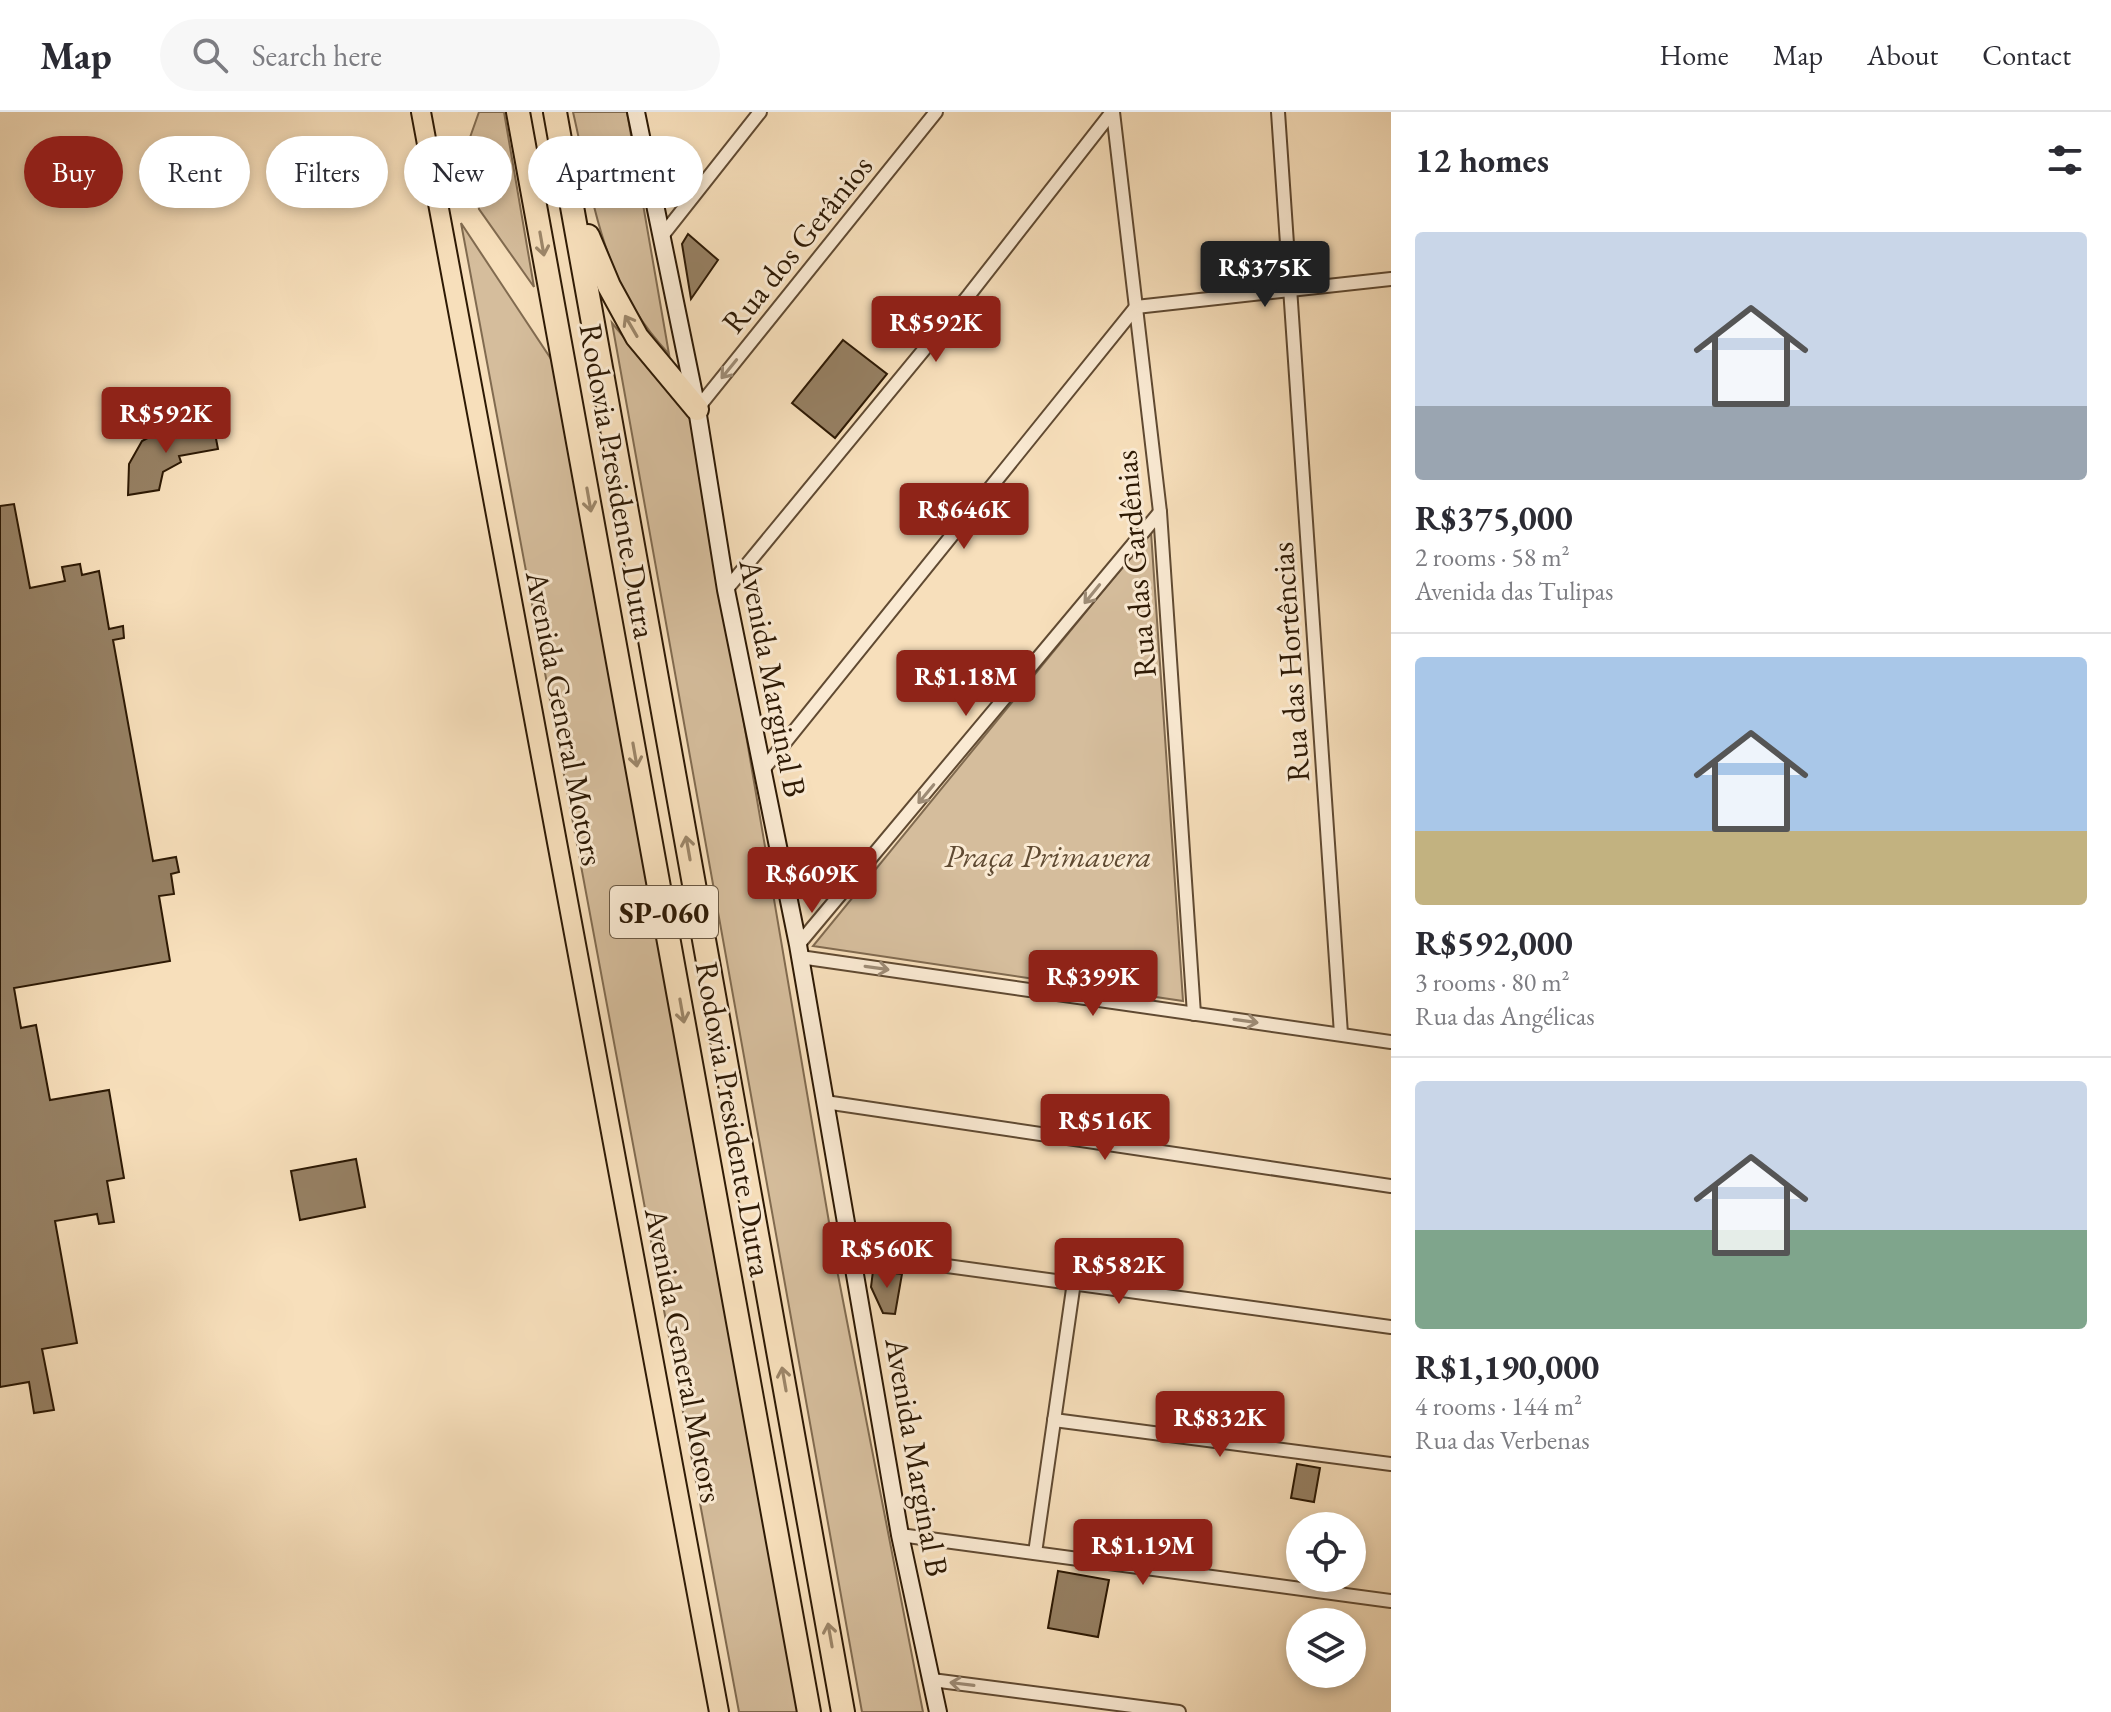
<!DOCTYPE html>
<html lang="en">
<head>
<meta charset="utf-8">
<style>
	:root { --surface:#fff; --page:#f7f7f7; --text:#2b2b33; --muted:#7c7c81; --line:#e1e1e2; --accent:#8f2418 }
	body { margin:0; font-family:"EB Garamond",serif; background:var(--page); color:var(--text); height:100vh; display:flex; flex-direction:column; font-size:30px; white-space:nowrap }
	* { box-sizing:border-box; margin:0 }
	p { font-size:26px; color:var(--muted) }
	.icon { flex:none; width:44px; height:44px; fill:none; stroke:currentColor; stroke-width:2; stroke-linecap:round; stroke-linejoin:round }
	.map { position:relative; flex:1; overflow:hidden }
	.details { display:flex; flex-direction:column; background:var(--surface); width:720px }
	.details>* { flex:none }
	.top-card { position:absolute; left:24px; top:24px; width:760px; height:72px; display:flex; gap:16px }
	.fabs { position:absolute; left:1286px; top:1400px; display:grid; gap:16px }
	.fabs a { display:grid; place-items:center; width:80px; height:80px; border-radius:50%; background:var(--surface); box-shadow:0 4px 12px #0003; font-size:40px }
	.price { position:absolute; translate:-50% -68px; padding:0 18px; border-radius:8px; background:var(--accent); color:#fff; font-size:26px; line-height:52px; filter:drop-shadow(0 2px 4px #0008) }
	.price::after { content:''; position:absolute; left:50%; top:48px; width:24px; height:18px; margin-left:-12px; background:inherit; clip-path:polygon(0 0,100% 0,50% 100%) }
	.price.selected { background:#222; color:#fff }
	ul { padding:0; list-style:none }
	li { display:grid; align-content:center; gap:16px; height:424px; padding:0 24px }
	li+li { border-top:2px solid var(--line) }
	li span { display:grid; place-items:center; height:248px; border-radius:8px; color:#555 }
	li>.icon { margin-inline-start:auto }
	span .icon { width:144px; height:144px; fill:#fffc; stroke-width:1 }
	li b { font-size:34px }
	h2 { display:flex; justify-content:space-between; align-items:center; height:96px; padding:0 24px; font-size:34px }
	.chip { padding:0 28px; border-radius:36px; background:var(--surface); box-shadow:0 4px 12px #0003; font-size:28px; line-height:72px }
	.chip.selected { background:var(--accent); color:#fff }
	header { display:flex; align-items:center; gap:48px; box-sizing:border-box; height:112px; padding:0 40px; background:var(--surface); border-bottom:2px solid var(--line) }
	header strong { font-size:38px }
	nav { display:flex; gap:44px; margin-inline-start:auto; font-size:28px }
	.search { width:560px; height:72px; background:var(--page); display:flex; align-items:center; gap:20px; box-sizing:border-box; padding:0 28px; border-radius:44px; color:var(--muted); font-size:30px }
	main { display:flex; flex:1; min-height:0 }
	.map>svg:first-child { display:block }
</style>
</head>
<body>
<header>
<strong>Map</strong>
<div class="search"><svg class="icon" aria-label="search" viewBox="0 0 24 24"><circle cx="10" cy="10" r="6"/><path d="M15 15l6 6"/></svg>Search here</div>
<nav><a>Home</a><a>Map</a><a>About</a><a>Contact</a></nav>
</header>
<main>
<div class="map">
<svg width="1391" height="1600" viewBox="0 0 1391 1600">
	<rect width="100%" height="100%" fill="#f7dfbb"/>
	<filter id="stains"><feTurbulence type="fractalNoise" baseFrequency=".0025" numOctaves="4"/><feColorMatrix values="0 0 0 0 .2 0 0 0 0 .09 0 0 0 0 .02 0 0 0 .5 -.17"/></filter>
	<radialGradient id="worn" r=".72"><stop offset=".6" stop-color="#630" stop-opacity="0"/><stop offset="1" stop-color="#630" stop-opacity=".3"/></radialGradient>
	<g fill="#d5bd9c" stroke="#816b50" stroke-width="2">
		<path d="M479 0H504L534 175 479 97 468 31Z"/>
		<path d="M573 0H627L669 242C602 172 594 91 573 0Z"/>
		<path d="M461 111 553 250 798 1600H739Z"/>
		<path d="M612 211 692 306 838 1163 923 1600H862Z"/>
		<path d="M1151 420 1183 889 813 834Z"/>
	</g>
	<g fill="#968063" stroke="#2d1904" stroke-width="2">
		<path d="M688 122 718 148 691 187 682 132Z"/>
		<path d="M843 228 887 262 835 326 792 291Z"/>
		<path d="M213 311 218 337 179 344 181 350 163 360 159 378 128 383 129 352 142 329 155 322Z"/>
		<path d="M14 392 30 476 65 469 62 455 80 452 82 463 99 459 109 517 123 514 124 526 113 528 153 749 176 745 179 760 171 762 174 782 159 784 170 849 14 876 21 916 36 913 50 988 109 978 124 1066 107 1069 114 1110 99 1112 97 1102 55 1109 77 1231 42 1237 54 1298 34 1301 29 1270 0 1275V394Z"/>
		<path d="M356 1047 365 1095 300 1108 291 1059Z"/>
		<path d="M873 1159 902 1162 895 1202 883 1201 871 1175Z"/>
		<path d="M1297 1352 1320 1356 1314 1390 1291 1386Z"/>
		<path d="M1058 1459 1109 1468 1098 1525 1048 1516Z"/>
	</g>
	<g fill="none" stroke-linecap="round" stroke-linejoin="round">
		<g stroke="#604a32" stroke-width="16">
			<g id="street">
				<path d="M1113 0 1160 400 1194 902"/>
				<path d="M1278 0 1341 922"/>
				<path d="M662 124 760 0"/>
				<path d="M697 297 936 0"/>
				<path d="M726 478 969 183 1112 0"/>
				<path d="M762 659 1136 195 1391 167"/>
				<path d="M798 833 1160 400"/>
				<path d="M800 845 1391 930"/>
				<path d="M825 990 1391 1074"/>
				<path d="M852 1141 1391 1215"/>
				<path d="M1054 1308 1391 1352"/>
				<path d="M900 1423 1391 1489"/>
				<path d="M1035 1441 1074 1170"/>
				<path d="M932 1568 1179 1600"/>
			</g>
		</g>
		<g stroke="#2d1904" stroke-width="20">
			<path id="secondary" d="M636 0 697 297 726 478 798 833 900 1423 938 1600"/>
		</g>
		<g stroke="#2d1904" stroke-width="22">
			<path id="primary" d="M421 0 719 1600"/>
		</g>
		<g stroke="#2d1904" stroke-width="26">
			<g id="highway">
				<path d="M518 0 809 1600"/>
				<path d="M555 0 843 1600"/>
				<path d="M588 124 609 174 637 225 697 297"/>
			</g>
		</g>
		<use href="#street" stroke="#faead3" stroke-width="12"/>
		<use href="#secondary" stroke="#faead3" stroke-width="16"/>
		<use href="#primary" stroke="#f7dfbb" stroke-width="18"/>
		<use href="#highway" stroke="#f7dfbb" stroke-width="22"/>
	</g>
	<defs><path id="oneway-shaft" d="M-6 0H5M1.5-3L5.5 0L1.5 3" fill="none" stroke-width="1.6" stroke-linecap="round" stroke-linejoin="round" transform="scale(2)"/></defs>
	<g stroke="#9c8669">
		<use href="#oneway-shaft" transform="translate(542 132) rotate(80)"/>
		<use href="#oneway-shaft" transform="translate(631 214) rotate(-120)"/>
		<use href="#oneway-shaft" transform="translate(589 388) rotate(80)"/>
		<use href="#oneway-shaft" transform="translate(635 643) rotate(80)"/>
		<use href="#oneway-shaft" transform="translate(688 736) rotate(-100)"/>
		<use href="#oneway-shaft" transform="translate(682 899) rotate(80)"/>
		<use href="#oneway-shaft" transform="translate(784 1267) rotate(-100)"/>
		<use href="#oneway-shaft" transform="translate(830 1523) rotate(-100)"/>
	</g>
	<g stroke="#9e8c76">
		<use href="#oneway-shaft" transform="translate(729 257) rotate(129)"/>
		<use href="#oneway-shaft" transform="translate(1092 482) rotate(129)"/>
		<use href="#oneway-shaft" transform="translate(926 682) rotate(130)"/>
		<use href="#oneway-shaft" transform="translate(877 856) rotate(8)"/>
		<use href="#oneway-shaft" transform="translate(1246 909) rotate(8)"/>
		<use href="#oneway-shaft" transform="translate(962 1572) rotate(-173)"/>
	</g>
	<g text-anchor="middle" dominant-baseline="central" stroke-width="6" stroke-linejoin="round" paint-order="stroke">
		<rect fill="#faead3" stroke="#6a5842" stroke-width="2" x="610" y="774" width="108" height="52" rx="6"/>
		<g font-size="30" font-weight="bold" fill="#2d1904">
			<text x="664" y="800">SP-060</text>
		</g>
		<g font-size="32" fill="#2d1904" stroke="#faead3">
			<text transform="translate(797 132) rotate(-51)">Rua dos Gerânios</text>
			<text transform="translate(618 369) rotate(80)">Rodovia Presidente Dutra</text>
			<text transform="translate(1135 452) rotate(-95)">Rua das Gardênias</text>
			<text transform="translate(1290 550) rotate(-94)">Rua das Hortências</text>
			<text transform="translate(773 566) rotate(79)">Avenida Marginal B</text>
			<text transform="translate(565 606) rotate(79)">Avenida General Motors</text>
			<text transform="translate(734 1007) rotate(80)">Rodovia Presidente Dutra</text>
			<text transform="translate(684 1243) rotate(79)">Avenida General Motors</text>
			<text transform="translate(917 1345) rotate(80)">Avenida Marginal B</text>
		</g>
		<g font-size="32" font-style="italic" fill="#5f4a32" stroke="#faead3">
			<text x="1048" y="744">Praça Primavera</text>
		</g>
	</g>
	<rect width="100%" height="100%" filter="url(#stains)"/>
	<rect width="100%" height="100%" fill="url(#worn)"/>
</svg>
<div class="fabs">
<a><svg class="icon" aria-label="locate" viewBox="0 0 24 24"><circle cx="12" cy="12" r="6"/><path d="M12 2v4M12 18v4M2 12h4M18 12h4"/></svg></a>
<a><svg class="icon" aria-label="layers" viewBox="0 0 24 24"><path d="M12 4l9 5-9 5-9-5zM3 14l9 5 9-5"/></svg></a>
</div>
<b class="price selected" style="left:1265px;top:197px">R$375K</b>
<b class="price" style="left:936px;top:252px">R$592K</b>
<b class="price" style="left:166px;top:343px">R$592K</b>
<b class="price" style="left:964px;top:439px">R$646K</b>
<b class="price" style="left:966px;top:606px">R$1.18M</b>
<b class="price" style="left:812px;top:803px">R$609K</b>
<b class="price" style="left:1093px;top:906px">R$399K</b>
<b class="price" style="left:1105px;top:1050px">R$516K</b>
<b class="price" style="left:887px;top:1178px">R$560K</b>
<b class="price" style="left:1119px;top:1194px">R$582K</b>
<b class="price" style="left:1220px;top:1347px">R$832K</b>
<b class="price" style="left:1143px;top:1475px">R$1.19M</b>
<div class="top-card">
<a class="chip selected">Buy</a>
<a class="chip">Rent</a>
<a class="chip">Filters</a>
<a class="chip">New</a>
<a class="chip">Apartment</a>
</div>
</div>
<section class="details">
<h2>12 homes<svg class="icon" aria-label="filters" viewBox="0 0 24 24"><path d="M4 7h16M4 17h16"/><circle cx="9" cy="7" r="2"/><circle cx="15" cy="17" r="2"/></svg></h2>
<ul>
<li><span style="background:linear-gradient(#c9d6e8 70%,#9aa5b1 0)"><svg class="icon" aria-label="home" viewBox="0 0 24 24"><path d="M3 11l9-7 9 7M6 9v11h12V9"/></svg></span><div><b>R$375,000</b><p>2 rooms · 58 m²</p><p>Avenida das Tulipas</p></div></li>
<li><span style="background:linear-gradient(#a9c7e8 70%,#c2b280 0)"><svg class="icon" aria-label="home" viewBox="0 0 24 24"><path d="M3 11l9-7 9 7M6 9v11h12V9"/></svg></span><div><b>R$592,000</b><p>3 rooms · 80 m²</p><p>Rua das Angélicas</p></div></li>
<li><span style="background:linear-gradient(#c9d6e8 60%,#7fa58c 0)"><svg class="icon" aria-label="home" viewBox="0 0 24 24"><path d="M3 11l9-7 9 7M6 9v11h12V9"/></svg></span><div><b>R$1,190,000</b><p>4 rooms · 144 m²</p><p>Rua das Verbenas</p></div></li>
</ul>
</section>
</main>
</body>
</html>
